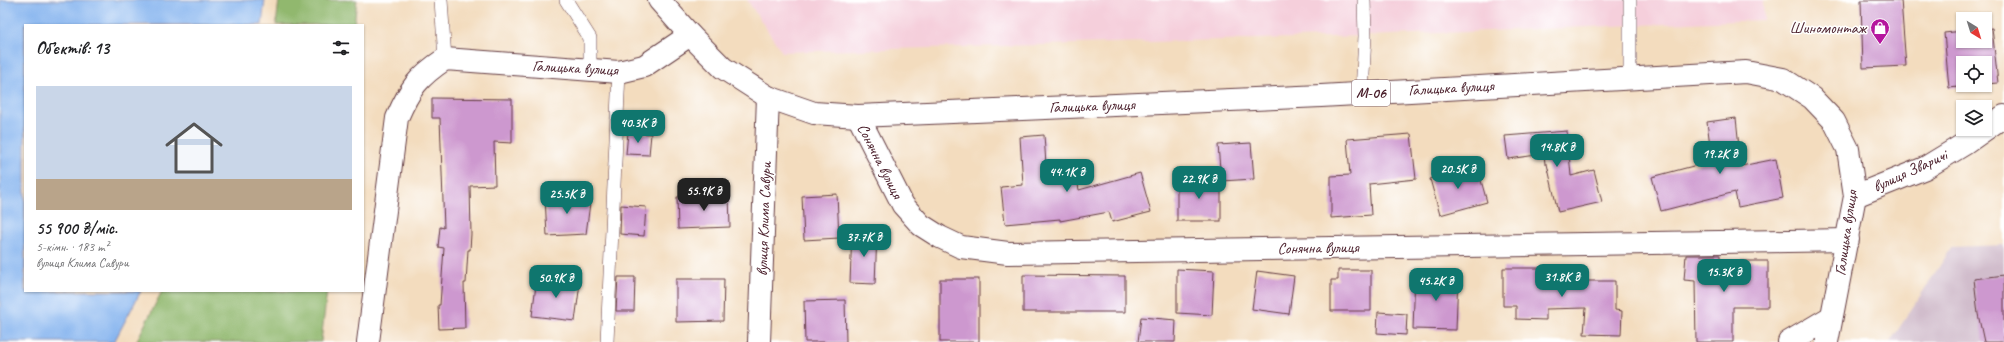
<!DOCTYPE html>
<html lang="uk">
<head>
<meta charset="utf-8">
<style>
	:root { --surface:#fff; --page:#f6f6f6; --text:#202124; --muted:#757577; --accent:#0f766e }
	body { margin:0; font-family:Caveat,sans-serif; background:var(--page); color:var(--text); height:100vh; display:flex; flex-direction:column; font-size:15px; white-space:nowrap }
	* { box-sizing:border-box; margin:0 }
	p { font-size:13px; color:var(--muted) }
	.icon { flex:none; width:22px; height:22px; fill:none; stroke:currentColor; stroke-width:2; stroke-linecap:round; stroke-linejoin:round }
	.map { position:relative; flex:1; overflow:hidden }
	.details { position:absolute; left:24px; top:24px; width:340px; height:268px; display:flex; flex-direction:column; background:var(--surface); border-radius:0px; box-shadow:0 1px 3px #0004 }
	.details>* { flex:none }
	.needle { width:26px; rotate:142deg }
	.controls { position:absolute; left:1956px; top:12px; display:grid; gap:8px }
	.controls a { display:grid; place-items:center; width:36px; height:36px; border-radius:0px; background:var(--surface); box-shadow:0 1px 3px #0004; font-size:20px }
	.price { position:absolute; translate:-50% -34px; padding:0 9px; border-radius:8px; background:var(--accent); color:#fff; font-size:13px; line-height:26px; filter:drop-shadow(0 1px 2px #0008) }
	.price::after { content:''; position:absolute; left:50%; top:24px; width:12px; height:9px; margin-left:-6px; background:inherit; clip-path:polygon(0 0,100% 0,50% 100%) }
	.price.active { background:#222; color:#fff }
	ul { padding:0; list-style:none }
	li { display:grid; align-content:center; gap:8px; height:212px; padding:0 12px }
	li span { display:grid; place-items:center; height:124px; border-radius:0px; color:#555 }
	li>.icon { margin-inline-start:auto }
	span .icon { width:72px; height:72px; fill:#fffc; stroke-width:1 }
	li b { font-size:17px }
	h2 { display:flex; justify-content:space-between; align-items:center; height:48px; padding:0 12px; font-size:17px }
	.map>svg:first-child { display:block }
</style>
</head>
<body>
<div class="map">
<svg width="2004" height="342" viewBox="0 0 2004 342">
	<rect width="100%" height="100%" fill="#fff"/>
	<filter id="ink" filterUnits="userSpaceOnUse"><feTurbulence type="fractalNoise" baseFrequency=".025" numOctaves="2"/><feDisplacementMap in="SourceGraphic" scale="8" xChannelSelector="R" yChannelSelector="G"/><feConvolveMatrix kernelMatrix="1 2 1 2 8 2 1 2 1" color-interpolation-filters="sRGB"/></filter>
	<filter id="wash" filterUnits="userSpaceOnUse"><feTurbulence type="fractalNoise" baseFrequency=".012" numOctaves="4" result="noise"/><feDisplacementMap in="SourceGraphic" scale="16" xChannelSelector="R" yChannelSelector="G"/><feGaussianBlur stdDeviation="0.9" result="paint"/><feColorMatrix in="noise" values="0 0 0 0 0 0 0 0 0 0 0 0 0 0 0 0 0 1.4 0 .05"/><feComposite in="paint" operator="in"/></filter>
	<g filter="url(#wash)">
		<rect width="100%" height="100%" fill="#f3dcbe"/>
		<path fill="#f5cfdb" d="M747 0H1763L1764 20 1365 36 782 52Z"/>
		<path fill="#d1bdcc" d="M2004 245V342H1890L1952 247Z"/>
		<g fill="#91b86e" stroke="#6e6c4c">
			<path d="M279 0H357L354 25H276Z"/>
			<path d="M162 291H327L321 342H136Z"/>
		</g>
		<path fill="#83b2ee" stroke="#66688c" d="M0 0H265L262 25H25V291H141L114 342H0Z"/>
		<g id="blocks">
			<g fill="#cd98cf">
				<path d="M1861 0H1901L1906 66 1863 68Z"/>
				<path d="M1992 28 1998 83 1985 84V63H1963V85H1978L1949 88 1944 33 1963 31V41H1985V29Z"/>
				<path d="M432 98 512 99V143L494 142 495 185 470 186 471 234 470 250H468L466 283H464L465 328 439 329 438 305H440L444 248 438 247 440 227 444 228 440 118H432Z"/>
				<path d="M1736 118 1741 166 1776 159 1783 198 1738 207 1735 192 1661 211 1652 177 1712 161 1707 122Z"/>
				<path d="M1567 131 1571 176 1594 170 1602 202 1558 212 1547 164H1545L1544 154 1508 159 1505 136Z"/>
				<path d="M628 132 651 134 649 155 626 154Z"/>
				<path d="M1411 134 1416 179 1369 184 1371 215 1331 218V176L1350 175 1347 139Z"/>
				<path d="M1044 135 1047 179 1076 173 1079 190 1140 173 1151 212 1112 222 1109 212 1060 221V219L1005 224 1001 187 1023 185 1020 137Z"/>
				<path d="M1251 143 1254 179 1221 181 1218 145Z"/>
				<path d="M1477 166 1487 202 1440 215 1430 179Z"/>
				<rect x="1177" y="180" width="44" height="41"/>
				<path d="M587 194V203H590L586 234 547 236 545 196Z"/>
				<path d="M837 194 839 238 804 240 802 196Z"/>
				<path d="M729 195 730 227 678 229 677 197Z"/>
				<path d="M621 205 646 207 644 236 620 234Z"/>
				<path d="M852 232 877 233 875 284 850 283Z"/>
				<path d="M1686 255H1720V261H1768V307H1733V342H1696L1695 281 1684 280Z"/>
				<path d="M1503 268H1555V281H1615V310L1622 311 1621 335 1584 334 1586 308 1546 309V320L1516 319V306H1503Z"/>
				<path d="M1177 269 1214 271 1212 315 1177 313Z"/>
				<path d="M1338 270H1371V311H1331V280H1338Z"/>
				<path d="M1257 271 1294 276 1289 314 1252 309Z"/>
				<path d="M1415 273 1458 274 1456 330 1413 329Z"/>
				<path d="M1023 275 1125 276V312H1023Z"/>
				<path d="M2004 275V342H1984L1978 314 1974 279Z"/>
				<path d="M537 277 580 283 575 321 532 316Z"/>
				<path d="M618 277H635L634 311H616Z"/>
				<path d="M676 279H724L723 321 676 322Z"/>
				<rect x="940" y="279" width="39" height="63"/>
				<path d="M845 300 846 342H805L804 301Z"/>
				<path d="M1378 312 1407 314 1406 335 1377 333Z"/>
				<path d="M1141 317 1176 320 1175 342H1138Z"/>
			</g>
		</g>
	</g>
	<g filter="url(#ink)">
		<use href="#blocks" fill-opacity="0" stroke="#633b41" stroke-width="1"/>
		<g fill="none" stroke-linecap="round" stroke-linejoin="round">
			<g stroke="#633b41" stroke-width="14">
				<g id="service">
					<path d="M441 0 445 59"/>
					<path d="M566 0 590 38V70"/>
					<path d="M1630 78V0"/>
					<path d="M1362 93 1365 36 1364 0"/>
					<path d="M607 342 619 72"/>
				</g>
			</g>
			<g stroke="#633b41" stroke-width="24">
				<g id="minor">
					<path d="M858 116 903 205 921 225 940 237 961 247 1008 253 1848 240"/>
					<path d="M1855 196 1925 168 1966 143 2004 116"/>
					<path d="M368 342 397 118C410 88 418 77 445 59L619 72 644 66 690 35"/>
					<path d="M759 342 768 97"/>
					<path d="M1789 342 1831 317"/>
				</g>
			</g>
			<g stroke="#633b41" stroke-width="24">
				<path id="trunk" d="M659 0 690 35 723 68 768 97 814 113 858 116 1321 96 1746 72 1783 79 1812 98 1834 121 1848 149 1855 196 1827 342"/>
			</g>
			<use href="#service" stroke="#fff" stroke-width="13"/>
			<use href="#minor" stroke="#fff" stroke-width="22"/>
			<use href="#trunk" stroke="#fff" stroke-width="22"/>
		</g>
	</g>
	<defs>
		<g id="shop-pin" transform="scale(1)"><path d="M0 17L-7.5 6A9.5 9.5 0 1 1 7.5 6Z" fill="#b5179e" stroke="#fff"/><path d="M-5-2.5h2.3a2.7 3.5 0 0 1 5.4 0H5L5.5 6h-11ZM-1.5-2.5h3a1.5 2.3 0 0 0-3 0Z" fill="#fff"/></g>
	</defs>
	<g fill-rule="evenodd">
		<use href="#shop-pin" x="1880" y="28"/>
	</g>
	<g text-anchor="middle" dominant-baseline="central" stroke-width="3" stroke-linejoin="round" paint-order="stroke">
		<rect fill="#fff" stroke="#80626b" stroke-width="1" x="1352" y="80" width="38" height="26" rx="3"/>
		<g font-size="15" font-weight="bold" fill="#4a1f2b">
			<text x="1371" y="93">М-06</text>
		</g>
		<g font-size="16" fill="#4a1f2b" stroke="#fff" text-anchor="end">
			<text x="1866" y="28">Шиномонтаж</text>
		</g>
		<g font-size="16" fill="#4a1f2b" stroke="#fff">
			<text transform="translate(575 68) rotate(3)">Галицька вулиця</text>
			<text transform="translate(1451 88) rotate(-3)">Галицька вулиця</text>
			<text transform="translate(1092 106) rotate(-2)">Галицька вулиця</text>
			<text transform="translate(880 161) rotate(63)">Сонячна вулиця</text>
			<text transform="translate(1910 171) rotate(-25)">вулиця Зваричі</text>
			<text transform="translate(764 219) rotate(-88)">вулиця Клима Савури</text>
			<text transform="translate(1846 233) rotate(-82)">Галицька вулиця</text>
			<text transform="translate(1318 248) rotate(-1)">Сонячна вулиця</text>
		</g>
	</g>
</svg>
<div class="controls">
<a><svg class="needle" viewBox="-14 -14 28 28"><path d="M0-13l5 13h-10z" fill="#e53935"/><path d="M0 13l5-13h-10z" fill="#757577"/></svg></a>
<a><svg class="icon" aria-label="locate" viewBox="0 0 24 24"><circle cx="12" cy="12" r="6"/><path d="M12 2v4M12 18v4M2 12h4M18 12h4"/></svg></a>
<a><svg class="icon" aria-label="layers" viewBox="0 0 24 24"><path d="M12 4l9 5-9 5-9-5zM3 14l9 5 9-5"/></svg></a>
</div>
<b class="price" style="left:638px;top:144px">40.3K ₴</b>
<b class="price" style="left:1557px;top:168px">14.8K ₴</b>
<b class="price" style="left:1720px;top:175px">19.2K ₴</b>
<b class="price" style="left:1458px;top:190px">20.5K ₴</b>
<b class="price" style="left:1067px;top:193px">44.1K ₴</b>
<b class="price" style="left:1199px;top:200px">22.9K ₴</b>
<b class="price active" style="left:704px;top:212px">55.9K ₴</b>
<b class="price" style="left:567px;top:215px">25.5K ₴</b>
<b class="price" style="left:864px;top:258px">37.7K ₴</b>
<b class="price" style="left:1724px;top:293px">15.3K ₴</b>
<b class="price" style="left:1562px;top:298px">31.8K ₴</b>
<b class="price" style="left:556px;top:299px">50.9K ₴</b>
<b class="price" style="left:1436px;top:302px">45.2K ₴</b>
<section class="details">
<h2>Об’єктів: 13<svg class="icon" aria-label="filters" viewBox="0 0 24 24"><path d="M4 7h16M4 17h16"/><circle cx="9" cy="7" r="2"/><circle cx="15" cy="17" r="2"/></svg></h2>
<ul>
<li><span style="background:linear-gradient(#c9d6e8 75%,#b9a48a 0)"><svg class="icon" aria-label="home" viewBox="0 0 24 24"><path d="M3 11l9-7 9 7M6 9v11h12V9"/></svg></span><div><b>55 900 ₴/міс.</b><p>5-кімн. · 183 m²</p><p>вулиця Клима Савури</p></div></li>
</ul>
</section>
</div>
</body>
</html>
